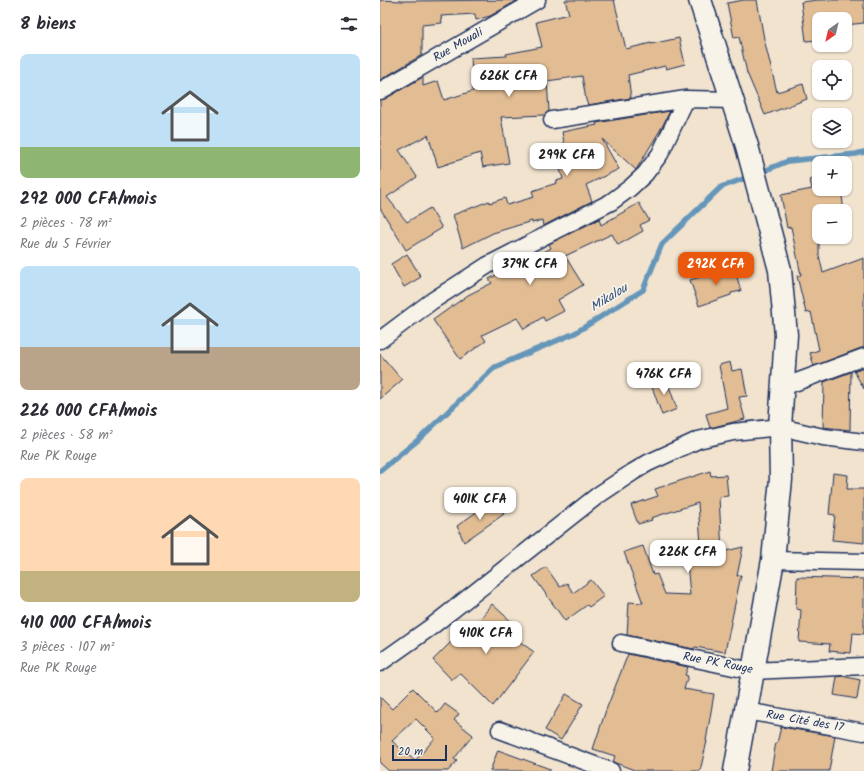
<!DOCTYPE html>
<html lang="fr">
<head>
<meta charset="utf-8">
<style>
	:root { --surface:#fff; --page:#f2f2f3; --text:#2b2b33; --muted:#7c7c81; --accent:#ea580c }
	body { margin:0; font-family:Kalam,sans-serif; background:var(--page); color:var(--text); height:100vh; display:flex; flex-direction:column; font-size:15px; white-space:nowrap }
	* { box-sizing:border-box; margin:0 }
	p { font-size:13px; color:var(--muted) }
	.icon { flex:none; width:22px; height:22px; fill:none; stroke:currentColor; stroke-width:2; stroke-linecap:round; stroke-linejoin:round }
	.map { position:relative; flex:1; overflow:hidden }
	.panel { display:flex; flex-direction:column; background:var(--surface); width:380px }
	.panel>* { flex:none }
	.needle { width:26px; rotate:214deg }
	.tools { position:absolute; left:432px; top:12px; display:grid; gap:8px }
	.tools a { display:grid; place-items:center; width:40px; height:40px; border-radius:8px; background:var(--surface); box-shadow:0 1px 3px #0004; font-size:20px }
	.scale { position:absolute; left:12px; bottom:10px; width:55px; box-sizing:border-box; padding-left:4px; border:2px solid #1b2f5e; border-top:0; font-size:11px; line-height:14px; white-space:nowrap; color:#1b2f5e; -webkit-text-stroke:3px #f7f3e8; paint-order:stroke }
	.price { position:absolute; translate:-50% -34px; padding:0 9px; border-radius:8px; background:#fff; color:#222; font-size:13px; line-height:26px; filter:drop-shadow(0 1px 2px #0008) }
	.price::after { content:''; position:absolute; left:50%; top:24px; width:12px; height:9px; margin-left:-6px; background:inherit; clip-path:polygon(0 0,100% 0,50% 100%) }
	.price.active { background:var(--accent); color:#fff }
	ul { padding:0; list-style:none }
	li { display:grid; align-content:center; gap:8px; height:212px; padding:0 20px }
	li span { display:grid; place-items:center; height:124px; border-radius:8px; color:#555 }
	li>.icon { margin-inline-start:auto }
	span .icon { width:72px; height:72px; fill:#fffc; stroke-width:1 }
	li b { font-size:17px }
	h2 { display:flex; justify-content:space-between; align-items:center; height:48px; padding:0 20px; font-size:17px }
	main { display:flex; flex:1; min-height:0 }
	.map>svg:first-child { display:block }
</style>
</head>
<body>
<main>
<section class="panel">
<h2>8 biens<svg class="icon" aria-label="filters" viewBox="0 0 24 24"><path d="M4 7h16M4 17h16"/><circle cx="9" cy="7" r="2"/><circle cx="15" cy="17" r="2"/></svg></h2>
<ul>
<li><span style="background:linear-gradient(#bfe0f5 75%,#8fb573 0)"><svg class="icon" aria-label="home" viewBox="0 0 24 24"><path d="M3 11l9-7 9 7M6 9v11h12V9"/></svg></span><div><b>292 000 CFA/mois</b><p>2 pièces · 78 m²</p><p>Rue du 5 Février</p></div></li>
<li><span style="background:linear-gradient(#bfe0f5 65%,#b9a48a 0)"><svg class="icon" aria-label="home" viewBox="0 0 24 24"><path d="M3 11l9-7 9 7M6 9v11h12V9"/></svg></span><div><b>226 000 CFA/mois</b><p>2 pièces · 58 m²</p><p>Rue PK Rouge</p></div></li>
<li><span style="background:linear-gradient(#ffd9b3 75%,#c2b280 0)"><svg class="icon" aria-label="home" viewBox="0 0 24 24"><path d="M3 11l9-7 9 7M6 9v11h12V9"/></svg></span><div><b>410 000 CFA/mois</b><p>3 pièces · 107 m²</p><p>Rue PK Rouge</p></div></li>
</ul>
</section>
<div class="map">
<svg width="484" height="771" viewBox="0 0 484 771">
	<rect width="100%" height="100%" fill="#f1e3ce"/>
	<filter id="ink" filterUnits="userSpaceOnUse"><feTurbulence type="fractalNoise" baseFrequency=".025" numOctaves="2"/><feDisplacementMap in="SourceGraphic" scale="8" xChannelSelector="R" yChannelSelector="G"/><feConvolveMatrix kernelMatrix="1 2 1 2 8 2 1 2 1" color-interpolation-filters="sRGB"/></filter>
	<g filter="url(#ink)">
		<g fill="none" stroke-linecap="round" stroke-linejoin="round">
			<g stroke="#6596ba" stroke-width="5.5">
				<path d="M379 173 408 161 476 154 484 152"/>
				<path d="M0 471 38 440 115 367 195 333 263 290 282 244 341 187 371 176"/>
			</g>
		</g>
		<g fill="#e2bd93" stroke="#1b2f5e" fill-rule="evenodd">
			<path d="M0 0 22 1 138 0 110 16 96 20 95 14 61 16 62 23 42 25V55L0 80Z"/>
			<path d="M185 0H234L246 49 271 43V44L299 38 305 64 286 69 285 66 248 75 251 98 208 105 206 100 202 76 167 81 169 111 164 115 121 117 129 163 103 167 100 153 58 167 48 135 19 150 37 177 7 197 27 222 50 208 62 228 26 250 0 208V100L5 99 43 77V86L58 81 64 100 93 91 91 58 127 56 126 54 162 47 156 22 189 14Z"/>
			<path d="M364 0H377L384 39 397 92 423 84 427 99 385 115 367 73 359 37 354 38 347 3Z"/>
			<path d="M438 0H484V23L465 25V19H439V40L426 41 421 2Z"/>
			<path d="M290 111 282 127 256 170 222 139 239 169 206 185 212 201 163 226 162 220 152 223V221L113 233 83 248 73 215 109 201 110 203 125 198 127 205 154 197 152 191 177 183 176 181 183 179 176 156 186 153 182 132 217 125 216 123Z"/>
			<path d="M439 178V189H461L464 211H439V255L443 273 484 258V348H481L434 366 430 353 439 350 431 312 426 313 417 276 421 275 411 227 407 228 401 195 432 189 430 180Z"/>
			<path d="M259 203 269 220 260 225 263 231 238 245 232 234 185 256 203 285 178 300 184 311 165 321 163 317 144 329 137 318 102 335 106 341 80 359 53 320 88 295 112 283 109 279 131 267 136 274 147 268 145 263 171 248 169 244 219 219 221 225Z"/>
			<path d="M27 254 41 277 24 287 11 264Z"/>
			<path d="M354 267 361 291 351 293V295L319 306 310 280Z"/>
			<path d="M0 354 22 380 0 399Z"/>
			<path d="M350 362 352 371 362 369 367 396 359 397 365 419 330 428 326 414 347 408 339 365Z"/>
			<path d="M484 367V389L474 371Z"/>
			<path d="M471 372 470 430 443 427 444 382Z"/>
			<path d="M286 378 297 409 282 415 271 384Z"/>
			<path d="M330 471 331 476 346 475 348 496 339 497 342 552 363 547 357 576 361 575 345 652 315 647 314 649 247 635 249 602 263 603 244 552 263 546 273 575 277 574 285 594 310 595 307 562 322 559 318 503 271 518 272 520 258 524 251 505 278 496 275 489Z"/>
			<path d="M453 473 468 475 467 489H484V543L452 540 455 515 449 514Z"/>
			<path d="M113 500 124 514 84 542 77 526Z"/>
			<path d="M166 567 180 587 187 583 193 593 211 580 224 596 209 607 207 605 185 621 153 576Z"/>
			<path d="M417 577 484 579V634L473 633 471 653 449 651 450 644 419 642 421 610 416 609Z"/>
			<path d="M112 604 135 625 129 634 154 652 113 706 80 673 72 680 53 660 89 624 93 628Z"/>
			<path d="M248 654 308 667 305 675 308 676 304 689 334 694 326 741H327L320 771H257L233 762 235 756 213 749 226 710Z"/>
			<path d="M462 676 480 680 477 699 454 695 457 677Z"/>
			<path d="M33 688 58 713 65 704 79 714 74 720 93 735 74 759 77 761 68 771H9L0 763V697L12 709ZM36 719 55 738 35 761 12 741Z"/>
			<path d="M186 694 203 704 181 740 165 730Z"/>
			<path d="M401 727 455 736 449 771H391L396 742 397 743Z"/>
			<path d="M118 750 170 769V771H110Z"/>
		</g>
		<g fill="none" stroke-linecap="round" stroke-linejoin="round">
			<g stroke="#1b2f5e" stroke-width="19">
				<g id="minor">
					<path d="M0 91 157 0"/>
					<path d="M172 120 306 99 353 100"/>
					<path d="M0 340 52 301 108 265 231 202 250 188 265 174 280 154 306 99"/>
					<path d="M403 387 484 357"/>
					<path d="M393 560 484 562"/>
					<path d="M241 643 372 671 484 666"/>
					<path d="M0 663 51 627 217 496 253 472 268 463 318 440 353 432 400 427 443 437 484 442"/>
					<path d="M366 711 484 732"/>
					<path d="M120 730 231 771"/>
				</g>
			</g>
			<g stroke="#1b2f5e" stroke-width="25">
				<path id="trunk" d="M320 0 367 146 400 270 406 335 400 427 401 479 393 560 355 771"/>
			</g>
			<use href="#minor" stroke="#f7f3e8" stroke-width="16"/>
			<use href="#trunk" stroke="#f7f3e8" stroke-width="22"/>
		</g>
	</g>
	<g text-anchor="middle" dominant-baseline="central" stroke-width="3.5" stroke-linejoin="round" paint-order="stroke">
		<g font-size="12" fill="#1b2f5e" stroke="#f7f3e8">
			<text transform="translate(78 45) rotate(-30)">Rue Mouali</text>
			<text transform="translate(338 663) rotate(11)">Rue PK Rouge</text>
			<text transform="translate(425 721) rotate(10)">Rue Cité des 17</text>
		</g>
		<g font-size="13" font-style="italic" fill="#34517d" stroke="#f7f3e8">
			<text transform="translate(229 298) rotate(-32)">Mikalou</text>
		</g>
	</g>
</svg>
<div class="tools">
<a><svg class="needle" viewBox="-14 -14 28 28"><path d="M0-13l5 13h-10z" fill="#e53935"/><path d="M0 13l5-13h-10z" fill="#7c7c81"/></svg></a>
<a><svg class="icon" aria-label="locate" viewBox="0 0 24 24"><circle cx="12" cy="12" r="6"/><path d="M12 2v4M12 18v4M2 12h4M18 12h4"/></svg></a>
<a><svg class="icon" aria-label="layers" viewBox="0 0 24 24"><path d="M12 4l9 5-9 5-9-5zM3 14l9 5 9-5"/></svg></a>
<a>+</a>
<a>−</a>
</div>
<div class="scale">20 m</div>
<b class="price" style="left:129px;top:98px">626K CFA</b>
<b class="price" style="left:187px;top:177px">299K CFA</b>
<b class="price" style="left:150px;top:286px">379K CFA</b>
<b class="price active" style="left:336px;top:286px">292K CFA</b>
<b class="price" style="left:284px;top:396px">476K CFA</b>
<b class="price" style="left:100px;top:521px">401K CFA</b>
<b class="price" style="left:308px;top:574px">226K CFA</b>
<b class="price" style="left:106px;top:655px">410K CFA</b>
</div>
</main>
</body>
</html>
